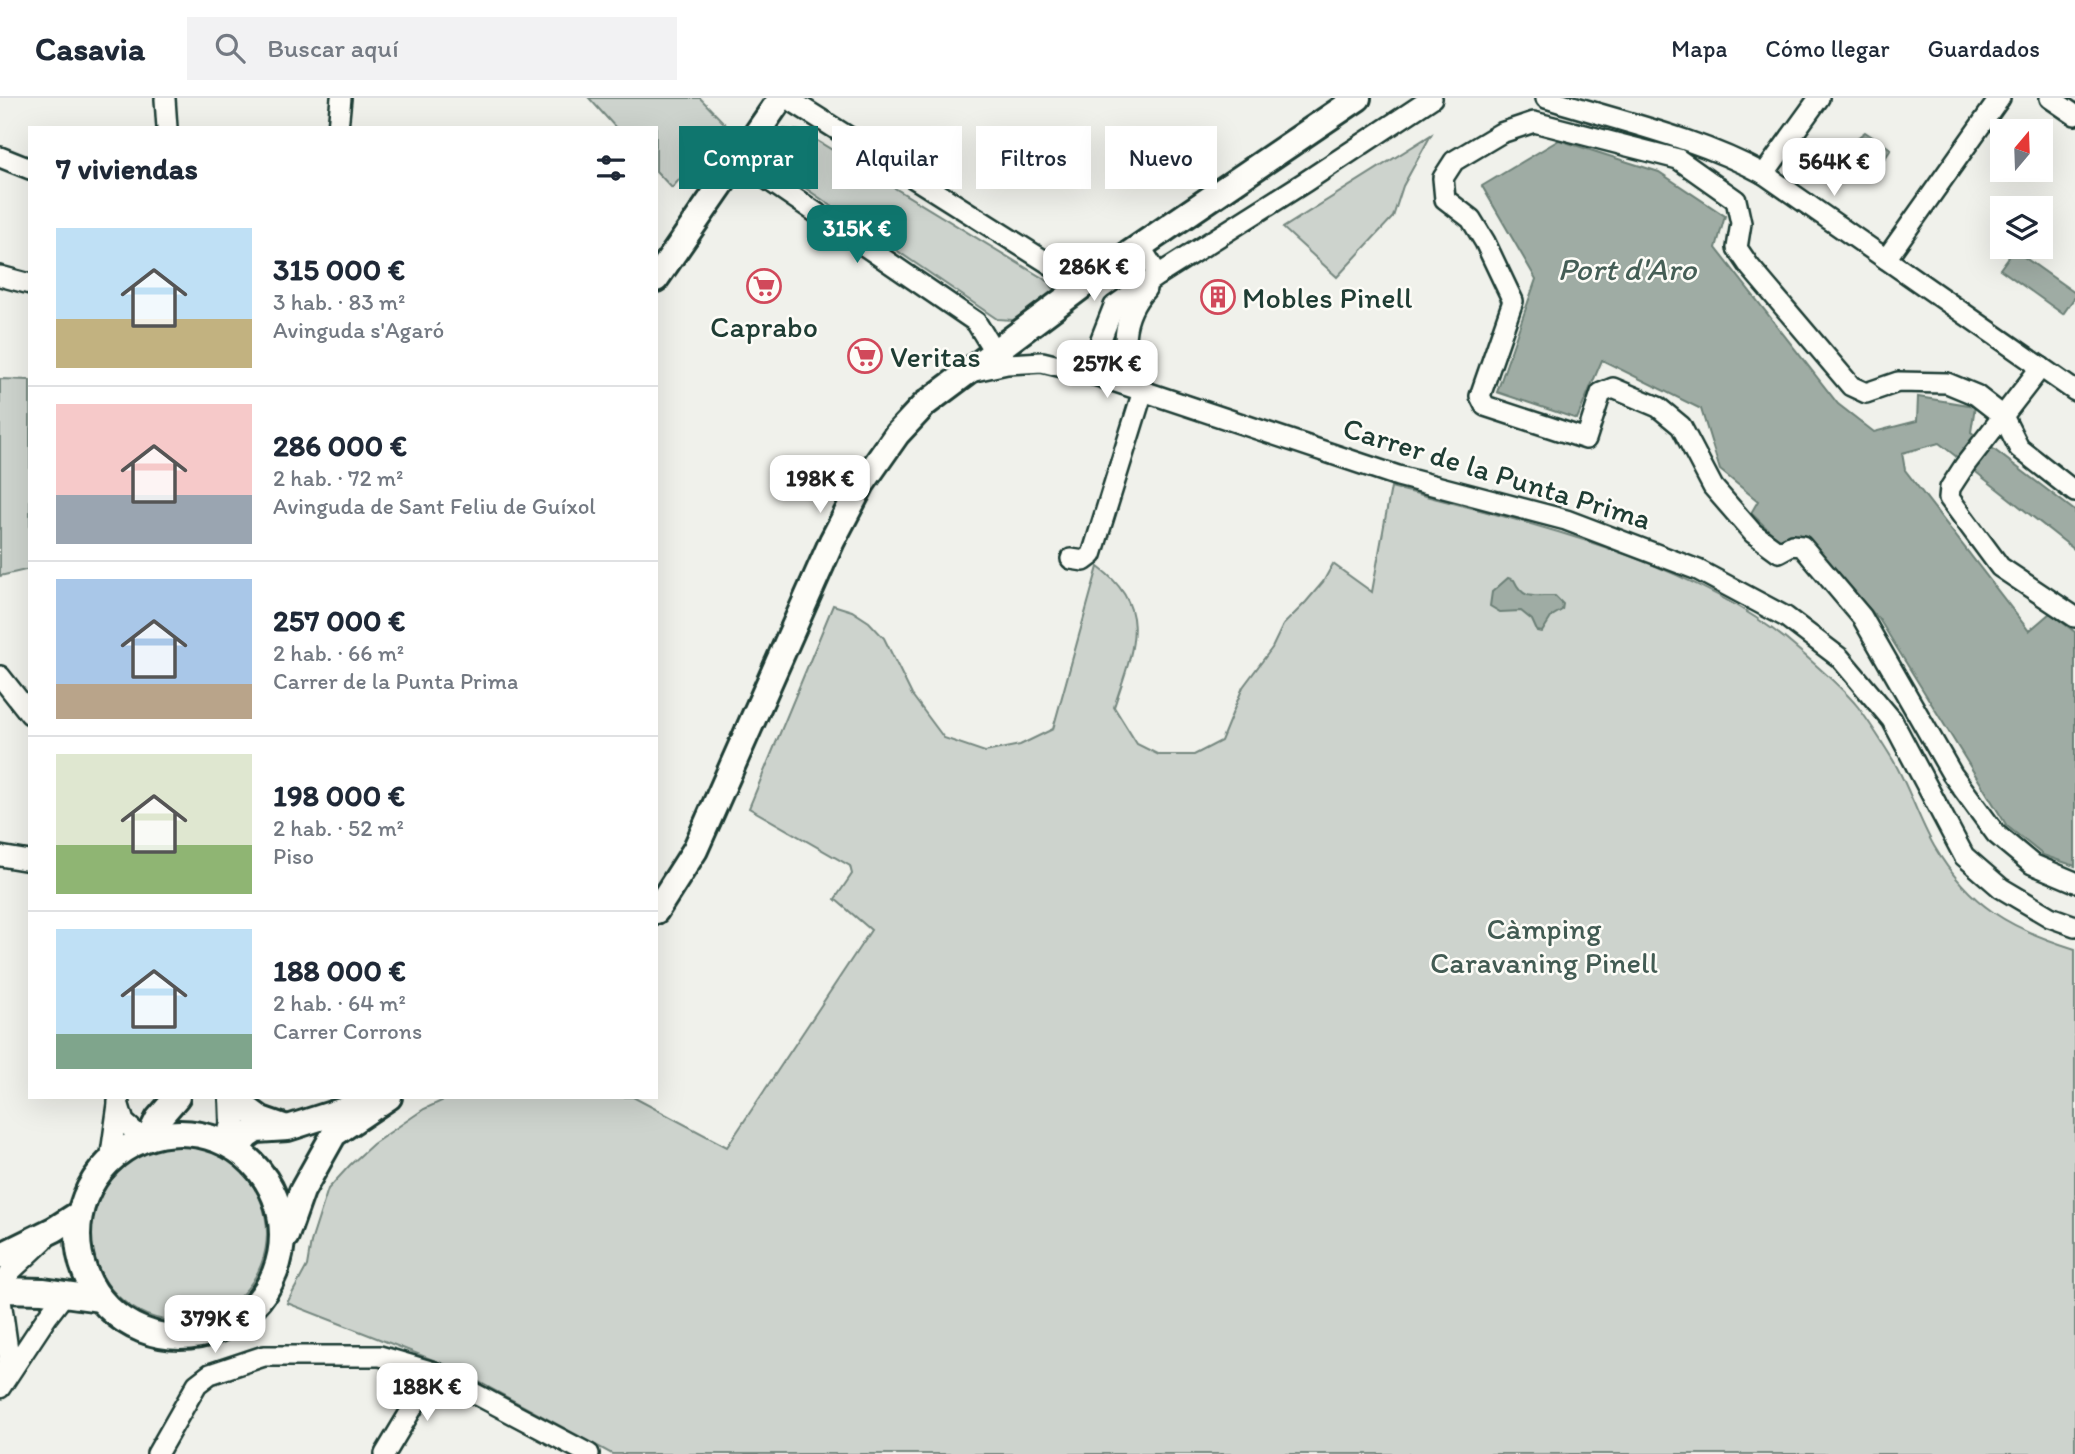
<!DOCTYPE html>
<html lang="es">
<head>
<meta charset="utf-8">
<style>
	:root { --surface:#fff; --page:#f2f2f3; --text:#1f2937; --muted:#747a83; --line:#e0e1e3; --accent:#0f766e }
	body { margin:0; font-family:Itim,sans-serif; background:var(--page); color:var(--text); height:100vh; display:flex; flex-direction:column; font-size:26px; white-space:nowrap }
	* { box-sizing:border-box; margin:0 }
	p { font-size:23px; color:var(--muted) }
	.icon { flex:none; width:38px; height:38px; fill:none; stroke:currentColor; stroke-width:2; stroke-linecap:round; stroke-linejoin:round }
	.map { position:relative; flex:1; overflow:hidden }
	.panel { position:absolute; left:28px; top:28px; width:630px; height:973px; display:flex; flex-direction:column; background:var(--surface); border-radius:0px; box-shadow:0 7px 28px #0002 }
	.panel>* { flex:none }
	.hud { position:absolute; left:679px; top:28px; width:665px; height:63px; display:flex; gap:14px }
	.needle { width:46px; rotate:19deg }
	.controls { position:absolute; left:1990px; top:21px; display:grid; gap:14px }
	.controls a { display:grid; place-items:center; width:63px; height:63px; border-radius:0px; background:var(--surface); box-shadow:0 7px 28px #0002; font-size:35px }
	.price { position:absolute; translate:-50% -60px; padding:0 16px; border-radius:14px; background:#fff; color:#222; font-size:23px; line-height:46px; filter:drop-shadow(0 2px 4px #0008) }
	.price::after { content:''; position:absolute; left:50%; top:42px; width:21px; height:16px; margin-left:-10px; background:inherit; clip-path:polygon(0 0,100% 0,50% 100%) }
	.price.selected { background:var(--accent); color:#fff }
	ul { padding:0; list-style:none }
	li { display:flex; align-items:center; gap:21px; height:175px; padding:0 28px }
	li+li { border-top:2px solid var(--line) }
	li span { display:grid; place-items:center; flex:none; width:196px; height:140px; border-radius:0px; color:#555 }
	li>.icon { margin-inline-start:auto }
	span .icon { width:84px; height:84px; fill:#fffc; stroke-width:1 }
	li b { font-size:30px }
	h2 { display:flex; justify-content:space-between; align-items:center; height:84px; padding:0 28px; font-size:30px }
	.tag { padding:0 24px; border-radius:0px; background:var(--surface); box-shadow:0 7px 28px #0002; font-size:24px; line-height:63px }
	.tag.selected { background:var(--accent); color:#fff }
	header { display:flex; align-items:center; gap:42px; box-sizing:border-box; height:98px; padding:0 35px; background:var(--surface); border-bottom:2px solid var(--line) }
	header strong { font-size:33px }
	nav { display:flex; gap:38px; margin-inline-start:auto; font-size:24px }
	.search { width:490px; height:63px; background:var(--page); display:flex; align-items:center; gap:18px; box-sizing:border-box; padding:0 24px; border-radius:0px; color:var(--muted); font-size:26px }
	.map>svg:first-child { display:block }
</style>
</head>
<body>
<header>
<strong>Casavia</strong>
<div class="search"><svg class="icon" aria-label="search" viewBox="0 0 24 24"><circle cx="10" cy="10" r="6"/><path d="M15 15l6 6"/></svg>Buscar aquí</div>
<nav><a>Mapa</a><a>Cómo llegar</a><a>Guardados</a></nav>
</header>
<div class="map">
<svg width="2075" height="1356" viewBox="0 0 2075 1356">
	<rect width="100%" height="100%" fill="#f0f1eb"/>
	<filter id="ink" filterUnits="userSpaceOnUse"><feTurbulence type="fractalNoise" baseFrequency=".0143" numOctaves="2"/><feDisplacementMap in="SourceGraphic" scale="14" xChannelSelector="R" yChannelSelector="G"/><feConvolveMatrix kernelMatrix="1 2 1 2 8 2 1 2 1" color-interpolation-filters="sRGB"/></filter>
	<g filter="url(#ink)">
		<g fill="#cdd3cd" stroke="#768880" stroke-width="2">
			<path d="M589 0H700L726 27 672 90 656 73V30H616Z"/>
			<path d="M783 31 801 33 1049 184 1055 194 1013 222 997 221 776 70 768 52Z"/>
			<path d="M1431 37 1403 88 1393 119 1337 179 1283 130Z"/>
			<path d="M0 281 30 282V471L0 478Z"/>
			<path d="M1391 389C1524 424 1697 461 1801 554 1819 570 1842 589 1858 609 1870 625 1882 644 1893 662 1909 689 1918 720 1934 748 1969 808 2011 831 2075 851V1356H612L451 1269 287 1205 307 1168 311 1144 328 1091 350 1067 373 1046 424 1011 450 999H633L727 1049 871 832 835 801 852 776 850 768 749 710 833 507 852 513 869 524 884 540 912 597 944 640 985 654 1020 647 1053 631 1098 469C1154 509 1132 555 1114 609L1137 646 1159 657H1194L1221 643 1243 589 1272 550 1283 527 1306 504 1323 484 1333 466 1372 494Z"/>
			<circle cx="179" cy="1135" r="88"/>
		</g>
		<g fill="#9faca4" stroke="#6c8077" stroke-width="2">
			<path d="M1865 34 1891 51 1882 65 1856 47 1859 42 1857 40Z"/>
			<path d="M1559 42 1659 74 1725 118 1716 150 1838 306 1874 334 1917 323 1918 299 1975 308 1971 334 2075 413V452L1939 345 1902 355 1905 372 2029 533 2050 515 2075 534V768L2043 757 2007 728 1879 521 1800 436 1785 448 1751 415 1758 403 1720 372 1701 311 1602 262 1577 321 1497 294 1536 181 1482 88Z"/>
			<path d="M2014 152 2075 195V199L2063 216 2000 171Z"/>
			<path d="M1508 480 1514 482C1524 504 1536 497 1555 498L1563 506 1562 512 1552 518 1542 534 1537 533 1532 522 1521 513 1500 514 1490 508 1492 494Z"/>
		</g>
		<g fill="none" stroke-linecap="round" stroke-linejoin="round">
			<g stroke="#1f3d34" stroke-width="24">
				<g id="minor">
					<path d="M787 0 1083 187"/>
					<path d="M1546 0C1619 23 1696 39 1764 76L2075 293"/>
					<path d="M2050 0 2075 17"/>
					<path d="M165 1 167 30"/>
					<path d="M338 30 341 0"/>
					<path d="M0 59 30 71"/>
					<path d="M739 62 976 224 994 253"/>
					<path d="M1764 76 1819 0"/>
					<path d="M1140 148 1158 177"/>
					<path d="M1886 161 2000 0"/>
					<path d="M0 178 30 186"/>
					<path d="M2041 269 1965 367 1950 390 1949 400 2000 469 2075 519"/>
					<path d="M970 274 1007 266 1042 264 1095 277 1398 378 1566 422 1698 472 1786 519 1840 560 1892 622 1964 758 2001 790 2050 819 2075 828"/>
					<path d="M1095 277 1101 241 1114 208 1158 177 1305 84 1432 0"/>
					<path d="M1131 288C1123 251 1119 221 1146 191"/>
					<path d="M2075 394 2019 350 2003 318 1976 297 1947 285 1898 284 1866 295 1851 288 1750 169 1737 150 1741 125 1736 102 1678 61 1534 24 1501 35 1454 63 1443 80 1445 101 1471 121 1485 144 1513 203 1480 298 1485 308 1586 341 1601 295 1613 290 1658 309 1681 328 1713 389 1753 435 1779 454 1792 447 1802 448 1862 519 1952 676 1996 736 2032 766 2075 784"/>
					<path d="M1071 461 1084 463 1092 457 1143 293"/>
					<path d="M0 578 30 616"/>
					<path d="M0 758 30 763"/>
					<path d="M118 1004 124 1024 143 1041"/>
					<path d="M110 1063 119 999"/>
					<path d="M0 1192 11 1173 44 1142"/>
					<path d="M0 1195 9 1259 5 1276"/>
					<path d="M0 1290 47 1219 64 1197"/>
					<path d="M157 1356 197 1286 210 1276 264 1258H380L434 1274 589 1356"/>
					<path d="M385 1356 434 1274"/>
				</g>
			</g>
			<g stroke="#1f3d34" stroke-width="30">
				<g id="major">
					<path d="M656 181 781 0"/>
					<path d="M656 813 695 752 832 443 862 386 897 336 925 306 1089 183 1358 0"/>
					<path d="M232 1000 261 1021 284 1029"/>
					<circle cx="180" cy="1137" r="102"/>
					<path d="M149 1039 158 1021 177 999"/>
					<path d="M227 1046 233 1026 232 999"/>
					<path d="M236 1051 247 1038 256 1032 288 1030 363 1006"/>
					<path d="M286 1138 302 1093 334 1036 389 999"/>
					<path d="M0 1158 55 1131 80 1115"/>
					<path d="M0 1192 43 1193 100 1201"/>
				</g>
			</g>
			<use href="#minor" stroke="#fdfcf7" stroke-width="19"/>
			<use href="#major" stroke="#fdfcf7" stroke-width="24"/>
		</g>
	</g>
	<defs>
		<g id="supermarket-ring" transform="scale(1.75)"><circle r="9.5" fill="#fdfcf7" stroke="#d1495b" stroke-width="1.5"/><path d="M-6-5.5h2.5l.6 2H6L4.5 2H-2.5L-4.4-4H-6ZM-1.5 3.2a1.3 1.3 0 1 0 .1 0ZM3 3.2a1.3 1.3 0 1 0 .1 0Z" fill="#d1495b"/></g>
		<g id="building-ring" transform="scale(1.75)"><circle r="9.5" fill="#fdfcf7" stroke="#d1495b" stroke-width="1.5"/><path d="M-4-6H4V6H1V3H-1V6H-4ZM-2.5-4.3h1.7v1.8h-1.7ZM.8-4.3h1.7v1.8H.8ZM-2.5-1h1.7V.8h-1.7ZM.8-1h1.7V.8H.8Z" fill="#d1495b"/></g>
	</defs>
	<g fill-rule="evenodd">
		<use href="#supermarket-ring" x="764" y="188"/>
		<use href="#building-ring" x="1218" y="199"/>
		<use href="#supermarket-ring" x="865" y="258"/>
	</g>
	<g text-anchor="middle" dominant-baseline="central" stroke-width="5" stroke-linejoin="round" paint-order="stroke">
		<g font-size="30" fill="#1f3d34" stroke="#fdfcf7" text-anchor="start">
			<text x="1242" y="199">Mobles Pinell</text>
			<text x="764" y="228" text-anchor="middle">Caprabo</text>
			<text x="890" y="258">Veritas</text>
		</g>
		<g font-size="30" fill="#1f3d34" stroke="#fdfcf7">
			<text transform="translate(1497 375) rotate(17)">Carrer de la Punta Prima</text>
		</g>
		<g font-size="30" fill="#425b53" stroke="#fdfcf7">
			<text x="1544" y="830">Càmping<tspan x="1544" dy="34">Caravaning Pinell</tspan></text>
		</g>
		<g font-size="32" font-style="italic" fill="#455e56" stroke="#fdfcf7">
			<text x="1627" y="171">Port d'Aro</text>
		</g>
	</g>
</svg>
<div class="controls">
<a><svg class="needle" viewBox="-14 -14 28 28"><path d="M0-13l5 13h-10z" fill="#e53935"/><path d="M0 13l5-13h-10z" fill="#747a83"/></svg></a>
<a><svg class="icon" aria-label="layers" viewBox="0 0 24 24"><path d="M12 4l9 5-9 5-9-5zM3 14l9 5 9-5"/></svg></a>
</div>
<b class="price" style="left:1834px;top:100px">564K €</b>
<b class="price selected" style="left:857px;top:167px">315K €</b>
<b class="price" style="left:1094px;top:205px">286K €</b>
<b class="price" style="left:1107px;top:302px">257K €</b>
<b class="price" style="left:820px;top:417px">198K €</b>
<b class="price" style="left:215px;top:1257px">379K €</b>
<b class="price" style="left:427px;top:1325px">188K €</b>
<div class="hud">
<a class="tag selected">Comprar</a>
<a class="tag">Alquilar</a>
<a class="tag">Filtros</a>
<a class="tag">Nuevo</a>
</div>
<section class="panel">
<h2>7 viviendas<svg class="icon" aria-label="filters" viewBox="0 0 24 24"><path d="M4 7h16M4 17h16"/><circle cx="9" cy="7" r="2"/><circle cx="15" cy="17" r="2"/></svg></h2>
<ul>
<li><span style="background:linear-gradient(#bfe0f5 65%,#c2b280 0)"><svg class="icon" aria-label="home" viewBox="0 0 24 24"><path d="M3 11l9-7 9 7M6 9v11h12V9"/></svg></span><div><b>315 000 €</b><p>3 hab. · 83 m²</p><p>Avinguda s'Agaró</p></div></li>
<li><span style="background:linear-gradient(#f6c9c9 65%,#9aa5b1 0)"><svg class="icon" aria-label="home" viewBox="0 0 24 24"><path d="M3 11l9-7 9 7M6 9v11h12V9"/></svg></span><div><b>286 000 €</b><p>2 hab. · 72 m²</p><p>Avinguda de Sant Feliu de Guíxol</p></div></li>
<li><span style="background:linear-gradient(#a9c7e8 75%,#b9a48a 0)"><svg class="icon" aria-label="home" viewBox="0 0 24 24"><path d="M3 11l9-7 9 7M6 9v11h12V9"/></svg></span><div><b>257 000 €</b><p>2 hab. · 66 m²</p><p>Carrer de la Punta Prima</p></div></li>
<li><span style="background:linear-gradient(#dfe7d0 65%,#8fb573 0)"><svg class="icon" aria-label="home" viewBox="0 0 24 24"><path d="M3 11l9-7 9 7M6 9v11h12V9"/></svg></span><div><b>198 000 €</b><p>2 hab. · 52 m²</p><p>Piso</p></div></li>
<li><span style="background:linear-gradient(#bfe0f5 75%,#7fa58c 0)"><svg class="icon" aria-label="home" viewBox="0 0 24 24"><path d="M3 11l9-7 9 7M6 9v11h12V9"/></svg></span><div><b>188 000 €</b><p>2 hab. · 64 m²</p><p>Carrer Corrons</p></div></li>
</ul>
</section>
</div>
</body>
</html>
